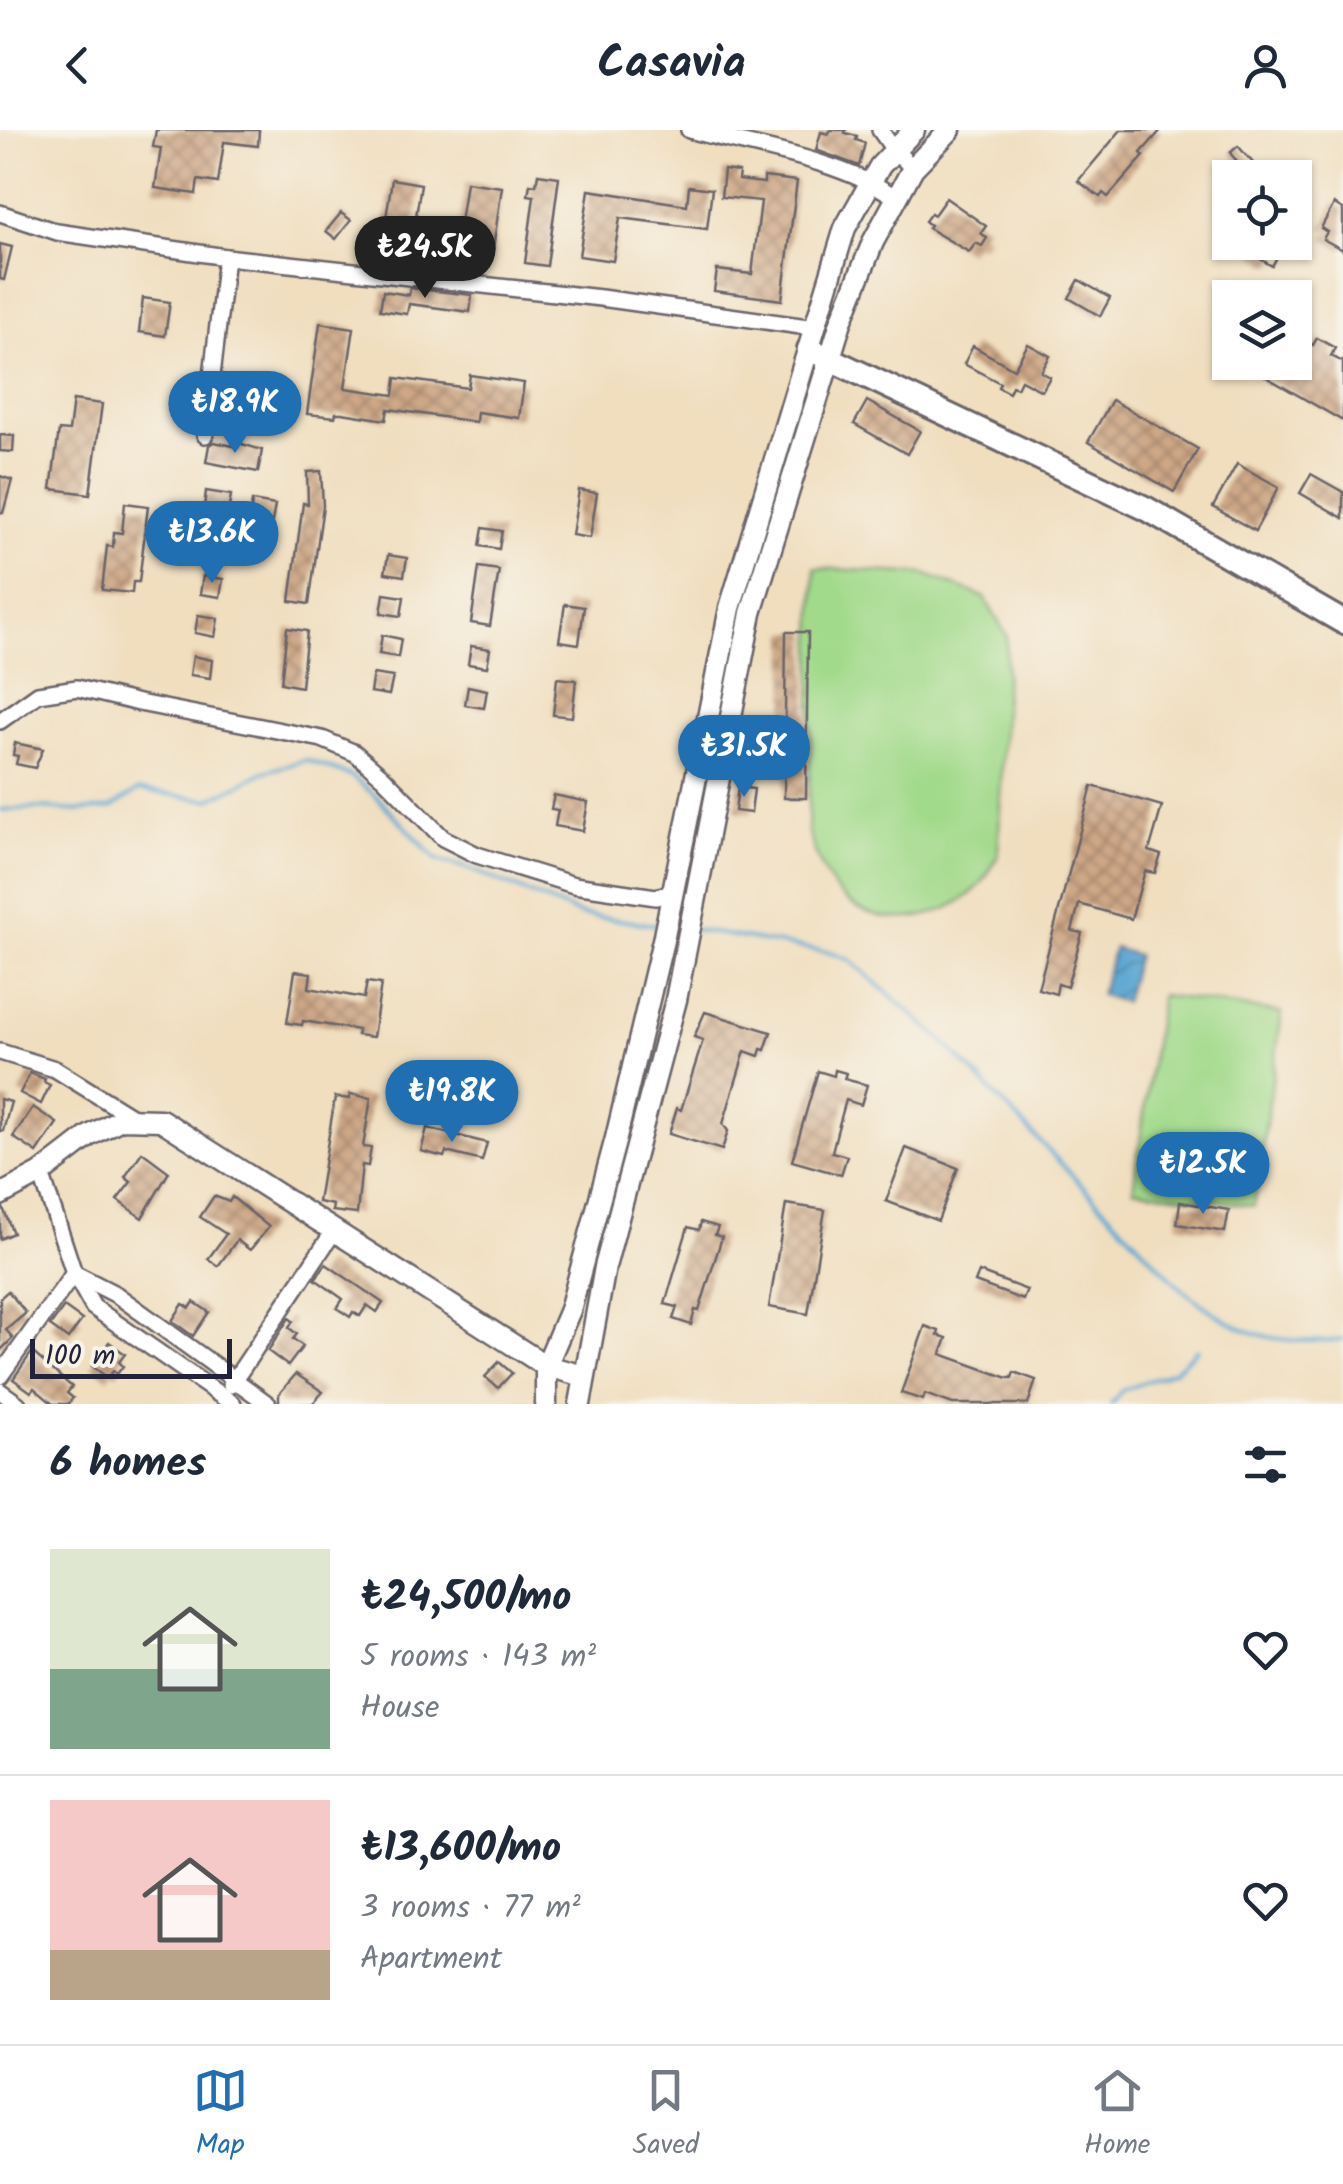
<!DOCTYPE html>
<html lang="en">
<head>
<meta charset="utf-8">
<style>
	:root { --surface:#fff; --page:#f2f2f3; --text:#1f2937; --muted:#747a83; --line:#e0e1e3; --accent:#1f6fb2 }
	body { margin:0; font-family:Kalam,sans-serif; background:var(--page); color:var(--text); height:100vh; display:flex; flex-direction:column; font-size:38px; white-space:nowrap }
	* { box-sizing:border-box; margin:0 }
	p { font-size:32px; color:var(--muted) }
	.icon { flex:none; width:55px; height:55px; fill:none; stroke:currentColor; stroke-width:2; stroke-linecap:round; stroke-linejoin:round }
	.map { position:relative; height:1274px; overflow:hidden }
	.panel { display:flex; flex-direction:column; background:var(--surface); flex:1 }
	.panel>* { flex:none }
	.buttons { position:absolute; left:1212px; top:30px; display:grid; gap:20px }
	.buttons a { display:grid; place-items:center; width:100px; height:100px; border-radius:0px; background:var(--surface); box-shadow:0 2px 8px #0004; font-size:50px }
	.scale { position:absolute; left:30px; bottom:25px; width:202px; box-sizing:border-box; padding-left:10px; border:5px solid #22223b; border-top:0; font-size:28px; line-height:35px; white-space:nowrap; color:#22223b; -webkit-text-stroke:8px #f7f3e8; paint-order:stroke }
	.price { position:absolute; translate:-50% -85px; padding:0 22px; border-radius:35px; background:var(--accent); color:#fff; font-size:32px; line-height:65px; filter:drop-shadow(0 2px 5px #0008) }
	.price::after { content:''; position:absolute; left:50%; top:60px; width:30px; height:22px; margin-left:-15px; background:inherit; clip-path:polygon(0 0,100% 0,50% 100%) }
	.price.selected { background:#222; color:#fff }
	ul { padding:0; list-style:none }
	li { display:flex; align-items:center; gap:30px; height:250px; padding:0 50px }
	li+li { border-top:2px solid var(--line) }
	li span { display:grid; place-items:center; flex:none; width:280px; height:200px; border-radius:0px; color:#555 }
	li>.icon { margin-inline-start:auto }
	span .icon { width:120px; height:120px; fill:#fffc; stroke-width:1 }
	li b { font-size:42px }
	h2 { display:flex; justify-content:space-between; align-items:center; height:120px; padding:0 50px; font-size:42px }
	header { display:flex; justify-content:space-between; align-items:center; height:130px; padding:0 50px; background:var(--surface); font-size:45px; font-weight:800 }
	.menu { display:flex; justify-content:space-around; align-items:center; height:140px; border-top:2px solid var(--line); background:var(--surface); font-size:28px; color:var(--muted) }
	.menu a { display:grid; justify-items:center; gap:5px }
	.menu .selected { color:var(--accent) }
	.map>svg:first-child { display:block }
</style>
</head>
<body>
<header><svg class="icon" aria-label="back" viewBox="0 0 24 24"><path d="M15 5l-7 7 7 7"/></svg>Casavia<svg class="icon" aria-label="person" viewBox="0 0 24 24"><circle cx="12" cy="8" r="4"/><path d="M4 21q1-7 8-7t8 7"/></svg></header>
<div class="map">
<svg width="1343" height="1274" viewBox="0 0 1343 1274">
	<defs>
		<pattern id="water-waves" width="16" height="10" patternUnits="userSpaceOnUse" patternTransform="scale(2.5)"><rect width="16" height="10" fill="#59a5d2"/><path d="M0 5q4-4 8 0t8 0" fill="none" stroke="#4986ac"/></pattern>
		<pattern id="building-cross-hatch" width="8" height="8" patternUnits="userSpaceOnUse" patternTransform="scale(2.5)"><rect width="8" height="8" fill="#cea786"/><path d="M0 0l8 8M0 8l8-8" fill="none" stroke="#a7886f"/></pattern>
	</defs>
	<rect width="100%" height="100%" fill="#f7f3e8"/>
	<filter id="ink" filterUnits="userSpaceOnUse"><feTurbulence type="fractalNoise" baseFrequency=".01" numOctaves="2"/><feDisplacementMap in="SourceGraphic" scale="20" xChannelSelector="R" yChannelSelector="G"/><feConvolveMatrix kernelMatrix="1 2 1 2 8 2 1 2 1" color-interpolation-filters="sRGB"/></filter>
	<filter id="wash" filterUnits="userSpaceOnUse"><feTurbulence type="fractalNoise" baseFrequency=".0048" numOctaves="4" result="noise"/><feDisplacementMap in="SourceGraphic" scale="40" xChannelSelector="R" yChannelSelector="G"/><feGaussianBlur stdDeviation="2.25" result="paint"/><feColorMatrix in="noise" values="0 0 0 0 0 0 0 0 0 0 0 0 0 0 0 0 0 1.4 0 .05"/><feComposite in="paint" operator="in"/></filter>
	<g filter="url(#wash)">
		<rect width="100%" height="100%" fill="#f0debf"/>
		<g fill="#a2da8b" stroke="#627e63" stroke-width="2.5">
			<path d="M815 438 925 444 984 467 1007 506 998 726C992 736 986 750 977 758 943 791 881 801 844 768 825 752 815 723 808 701Z"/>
			<path d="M1161 865 1282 883 1254 1076 1133 1059Z"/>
		</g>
		<path fill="url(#water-waves)" stroke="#3e6486" stroke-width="2.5" d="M1114 818 1137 825 1124 872 1100 865Z"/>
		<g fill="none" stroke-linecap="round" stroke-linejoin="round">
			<g stroke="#59a5d2" stroke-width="4">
				<path d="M0 680 42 678 79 681 111 678 139 660 209 670 264 642 306 630 351 646 376 666 437 730 467 738 582 785 657 795"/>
				<path d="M696 800 828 822 850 830 943 911 1180 1157C1235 1204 1271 1216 1343 1210"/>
				<path d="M1111 1274 1121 1261 1174 1241 1197 1219"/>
			</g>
		</g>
		<g id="blocks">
			<g fill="url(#building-cross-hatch)">
				<path d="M156 0H259L258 16 224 12 218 53 198 50 196 64 155 58 161 18 153 17Z"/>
				<path d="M830 0H846L845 3 857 6 856 10 865 13 859 36 816 20 821 2 829 4Z"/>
				<path d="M1121 0H1161L1141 23 1144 26 1108 67 1103 63 1100 67 1078 51Z"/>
				<path d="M1238 16 1261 42 1255 48H1251L1230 23Z"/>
				<path d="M724 40 739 42 738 50 764 53V47L797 51 782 170 714 161 717 140 752 144 761 71 721 67Z"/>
				<path d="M538 44 559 47 547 136 525 133 534 66 528 65 530 54 536 55Z"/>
				<path d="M392 49 421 54 411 119 382 114Z"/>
				<path d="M466 52 502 57 491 132 455 127Z"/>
				<path d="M689 56 712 59 707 99 620 88 613 131 579 126 589 60 687 75Z"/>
				<path d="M946 68 986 96 981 103 987 108 982 116 976 113 969 122 928 98 930 95 925 91 931 83 934 85Z"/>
				<path d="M1334 74 1343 79V120L1323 109 1327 102 1321 98Z"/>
				<path d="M341 83 351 90 336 109 326 101Z"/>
				<path d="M1262 112H1286L1272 136 1254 125Z"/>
				<path d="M0 114 12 117 4 150 0 149Z"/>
				<path d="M1079 150 1110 168 1100 186 1069 168Z"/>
				<path d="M410 158 472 165 470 182 409 174 407 184 380 180 383 161 409 165Z"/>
				<path d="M143 168 170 172 165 206 139 202Z"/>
				<path d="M320 193 354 198 345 258 394 265 396 248 468 258 470 245 524 253 519 288 477 282 476 292 388 279 386 290 342 283H336L335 287 307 284Z"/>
				<path d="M1295 205 1313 215 1317 208 1335 218 1331 226 1343 232V291L1240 232H1295Z"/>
				<path d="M1028 214 1050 226 1041 242 1050 247 1042 261 1021 250 1017 258 1012 256 1009 263 998 257 1000 253 964 234 973 216 1014 239Z"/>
				<path d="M73 270 102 274 90 364 51 359 59 300 69 301Z"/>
				<path d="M1112 270 1198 319 1174 362 1088 312Z"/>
				<path d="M867 271 920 301 907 324 854 294Z"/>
				<path d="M0 305 14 306 13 322 0 321Z"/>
				<path d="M214 312 238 317 239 313 262 320 258 342 206 332 209 315Z"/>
				<path d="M1237 334 1279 357 1255 401 1213 377Z"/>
				<path d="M321 341 323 376 309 474 290 471 303 373 308 374 307 342Z"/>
				<path d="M1311 344 1343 362V388L1300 363Z"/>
				<path d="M0 346 12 350 3 383 0 382Z"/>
				<path d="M579 360 597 363 590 408 572 405Z"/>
				<path d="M206 361 231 365 227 389 203 385Z"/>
				<path d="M252 371 275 375 272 392 250 389Z"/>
				<path d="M125 373 148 376 139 452H133L132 463 102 460 107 416 113 417 114 402 122 403Z"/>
				<path d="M483 398 502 401 499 419 480 416Z"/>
				<path d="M207 407 226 410 223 428 204 425Z"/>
				<path d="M388 425 407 428 404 446 385 443Z"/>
				<path d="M479 437 499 440 490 496 471 493Z"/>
				<path d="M203 446 223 449 220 467 200 464Z"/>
				<path d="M384 464 404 467 401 486 381 483Z"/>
				<path d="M565 474 584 477 579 514 559 511Z"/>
				<path d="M198 485 218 488 215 507 195 503Z"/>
				<path d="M287 498 307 501 301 557 281 553Z"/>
				<path d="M786 502H808L806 668H784Z"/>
				<path d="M382 505 401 509 398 527 379 524Z"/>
				<path d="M471 516 490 519 487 537 468 534Z"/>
				<path d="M193 526 212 530 210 548 190 545Z"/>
				<path d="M373 544 393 547 389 565 370 562Z"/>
				<path d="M557 548 576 550 572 587 553 585Z"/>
				<path d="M468 556 487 560 484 578 465 575Z"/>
				<path d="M15 613 43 619 35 638 16 634 18 626 13 625Z"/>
				<path d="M1092 656 1162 676 1149 721 1161 725 1155 743 1145 741 1131 789 1079 774 1072 801 1082 803 1067 857 1058 854 1056 864 1038 859Z"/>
				<path d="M738 657 754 659 751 683 735 681Z"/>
				<path d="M554 665 588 672 583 701 555 696 558 680 551 679Z"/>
				<path d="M295 841 311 843 309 858 364 868 367 852 381 854 373 907 357 905 358 900 303 891 302 895 287 893Z"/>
				<path d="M705 882 771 902 765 920 761 919 759 926 745 921 723 994 728 1001 722 1020 669 1004 677 978 681 980 703 910 694 907Z"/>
				<path d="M835 940 846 943 844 949 867 955 861 975 846 970 837 1002 832 1022 847 1026 841 1045 792 1031 818 941 834 946Z"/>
				<path d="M30 943 45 949 44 952 50 955 41 974 20 963Z"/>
				<path d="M350 964 371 968 363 1017 371 1018 368 1036 362 1035 357 1084 332 1081 333 1075 318 1072 335 967 350 969Z"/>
				<path d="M0 969 11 972 3 1001H0Z"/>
				<path d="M33 977 57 993 37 1023 13 1007Z"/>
				<path d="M427 998 487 1013 482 1031 446 1022 444 1027 421 1021Z"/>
				<path d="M906 1018 958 1038 938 1091 886 1071Z"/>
				<path d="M142 1022 169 1042 142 1088 117 1070 131 1052 125 1047Z"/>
				<path d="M214 1066 229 1072 232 1067 269 1097 250 1120 237 1110 218 1136 208 1129 226 1104 200 1087Z"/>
				<path d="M1180 1072 1229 1080 1225 1102 1177 1094Z"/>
				<path d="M786 1074 825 1080 808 1184 769 1177Z"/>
				<path d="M3 1078 13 1103 0 1109V1079Z"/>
				<path d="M701 1092 718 1097 715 1105 722 1107 699 1181 695 1180 691 1195 673 1189 677 1177 665 1174 688 1097 699 1100Z"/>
				<path d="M326 1134 383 1173 377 1182 367 1175 360 1186 353 1182 350 1187 337 1178 343 1169 315 1149Z"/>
				<path d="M979 1142 1027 1160 1023 1170 975 1152Z"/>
				<path d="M8 1161 26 1183 6 1200 13 1208 0 1221V1168Z"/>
				<path d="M194 1172 209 1182 193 1206 172 1191 183 1174 190 1178Z"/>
				<path d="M64 1177 82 1190 68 1209 50 1196Z"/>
				<path d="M289 1188 293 1191 289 1198 297 1204 293 1209 303 1216 288 1236 268 1221Z"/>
				<path d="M925 1196 939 1201 938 1205 947 1208 941 1224 1008 1248H1012L1014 1242 1036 1250 1028 1274H953L925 1264 923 1270 901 1263Z"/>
				<path d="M109 1212 125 1224 119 1232 123 1236 117 1244 113 1241 108 1248 92 1236Z"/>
				<path d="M32 1222 72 1257 67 1263 73 1268 68 1274H53L34 1258 31 1262 13 1249Z"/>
				<path d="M499 1232 512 1243 498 1258 485 1247Z"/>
				<path d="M296 1244 323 1262 312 1274H279V1264Z"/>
			</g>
		</g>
	</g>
	<g filter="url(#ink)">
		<use href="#blocks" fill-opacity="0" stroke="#6a6469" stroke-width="2.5"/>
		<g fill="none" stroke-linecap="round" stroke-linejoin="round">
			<g stroke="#6a6469" stroke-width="20">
				<g id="minor">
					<path d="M689 0C758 18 837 29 897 68"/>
					<path d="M880 0 894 20 913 38"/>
					<path d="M0 83 57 102 226 127 601 168 815 198"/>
					<path d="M205 305 226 127"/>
					<path d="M0 591 38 564 77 558 139 573 322 609 355 623 383 647 443 708 477 725 574 755 656 767 672 762"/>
					<path d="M0 922 55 939 134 988"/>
					<path d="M41 1043 74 1143 93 1177 233 1274"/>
					<path d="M74 1143 117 1165 268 1274"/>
					<path d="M0 1246 74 1143"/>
					<path d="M231 1255 334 1101"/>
					<path d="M0 1261 18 1274"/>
				</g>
			</g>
			<g stroke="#6a6469" stroke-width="25">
				<g id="tertiary">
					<path d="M0 1065 41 1043 89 1006 121 989 161 990 546 1236 584 1246"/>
					<path d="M546 1274V1236L570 1180 616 1008 664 806 730 478 845 98 880 36 914 0"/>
					<path d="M580 1274 605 1137 676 870 751 483 841 192 873 112 913 38 950 0"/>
				</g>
			</g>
			<g stroke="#6a6469" stroke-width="28">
				<path id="secondary" d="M809 219 1147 379 1343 492"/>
			</g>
			<use href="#minor" stroke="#fff" stroke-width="15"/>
			<use href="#tertiary" stroke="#fff" stroke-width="20"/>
			<use href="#secondary" stroke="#fff" stroke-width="22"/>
		</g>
	</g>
</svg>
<div class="buttons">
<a><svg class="icon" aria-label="locate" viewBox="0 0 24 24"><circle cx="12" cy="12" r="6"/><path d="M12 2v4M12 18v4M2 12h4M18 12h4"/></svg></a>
<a><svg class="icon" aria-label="layers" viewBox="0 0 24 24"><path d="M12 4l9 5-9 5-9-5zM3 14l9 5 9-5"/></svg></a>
</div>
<div class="scale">100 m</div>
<b class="price selected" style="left:425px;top:171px">₺24.5K</b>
<b class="price" style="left:235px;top:326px">₺18.9K</b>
<b class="price" style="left:212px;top:456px">₺13.6K</b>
<b class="price" style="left:744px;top:670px">₺31.5K</b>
<b class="price" style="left:452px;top:1015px">₺19.8K</b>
<b class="price" style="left:1203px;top:1087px">₺12.5K</b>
</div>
<section class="panel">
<h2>6 homes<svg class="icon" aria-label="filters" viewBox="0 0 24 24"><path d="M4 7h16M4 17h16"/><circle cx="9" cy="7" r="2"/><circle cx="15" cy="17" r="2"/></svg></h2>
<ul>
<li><span style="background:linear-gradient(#dfe7d0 60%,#7fa58c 0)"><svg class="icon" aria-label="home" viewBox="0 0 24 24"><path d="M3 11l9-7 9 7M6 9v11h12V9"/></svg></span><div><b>₺24,500/mo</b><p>5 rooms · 143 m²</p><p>House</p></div><svg class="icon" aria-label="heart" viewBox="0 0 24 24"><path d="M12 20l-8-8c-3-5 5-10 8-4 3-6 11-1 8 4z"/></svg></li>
<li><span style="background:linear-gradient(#f6c9c9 75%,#b9a48a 0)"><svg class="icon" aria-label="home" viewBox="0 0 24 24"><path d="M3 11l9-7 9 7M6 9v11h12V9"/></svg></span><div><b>₺13,600/mo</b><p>3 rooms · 77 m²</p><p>Apartment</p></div><svg class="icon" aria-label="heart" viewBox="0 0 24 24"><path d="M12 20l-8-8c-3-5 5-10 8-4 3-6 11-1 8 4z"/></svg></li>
</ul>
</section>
<nav class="menu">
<a class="selected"><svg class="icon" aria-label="map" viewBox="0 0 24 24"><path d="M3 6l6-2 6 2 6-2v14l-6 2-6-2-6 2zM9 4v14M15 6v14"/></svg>Map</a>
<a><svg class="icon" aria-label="saved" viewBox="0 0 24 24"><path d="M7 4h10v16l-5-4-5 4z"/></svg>Saved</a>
<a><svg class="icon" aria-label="home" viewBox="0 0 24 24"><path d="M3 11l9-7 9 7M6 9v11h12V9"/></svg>Home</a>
</nav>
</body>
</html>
